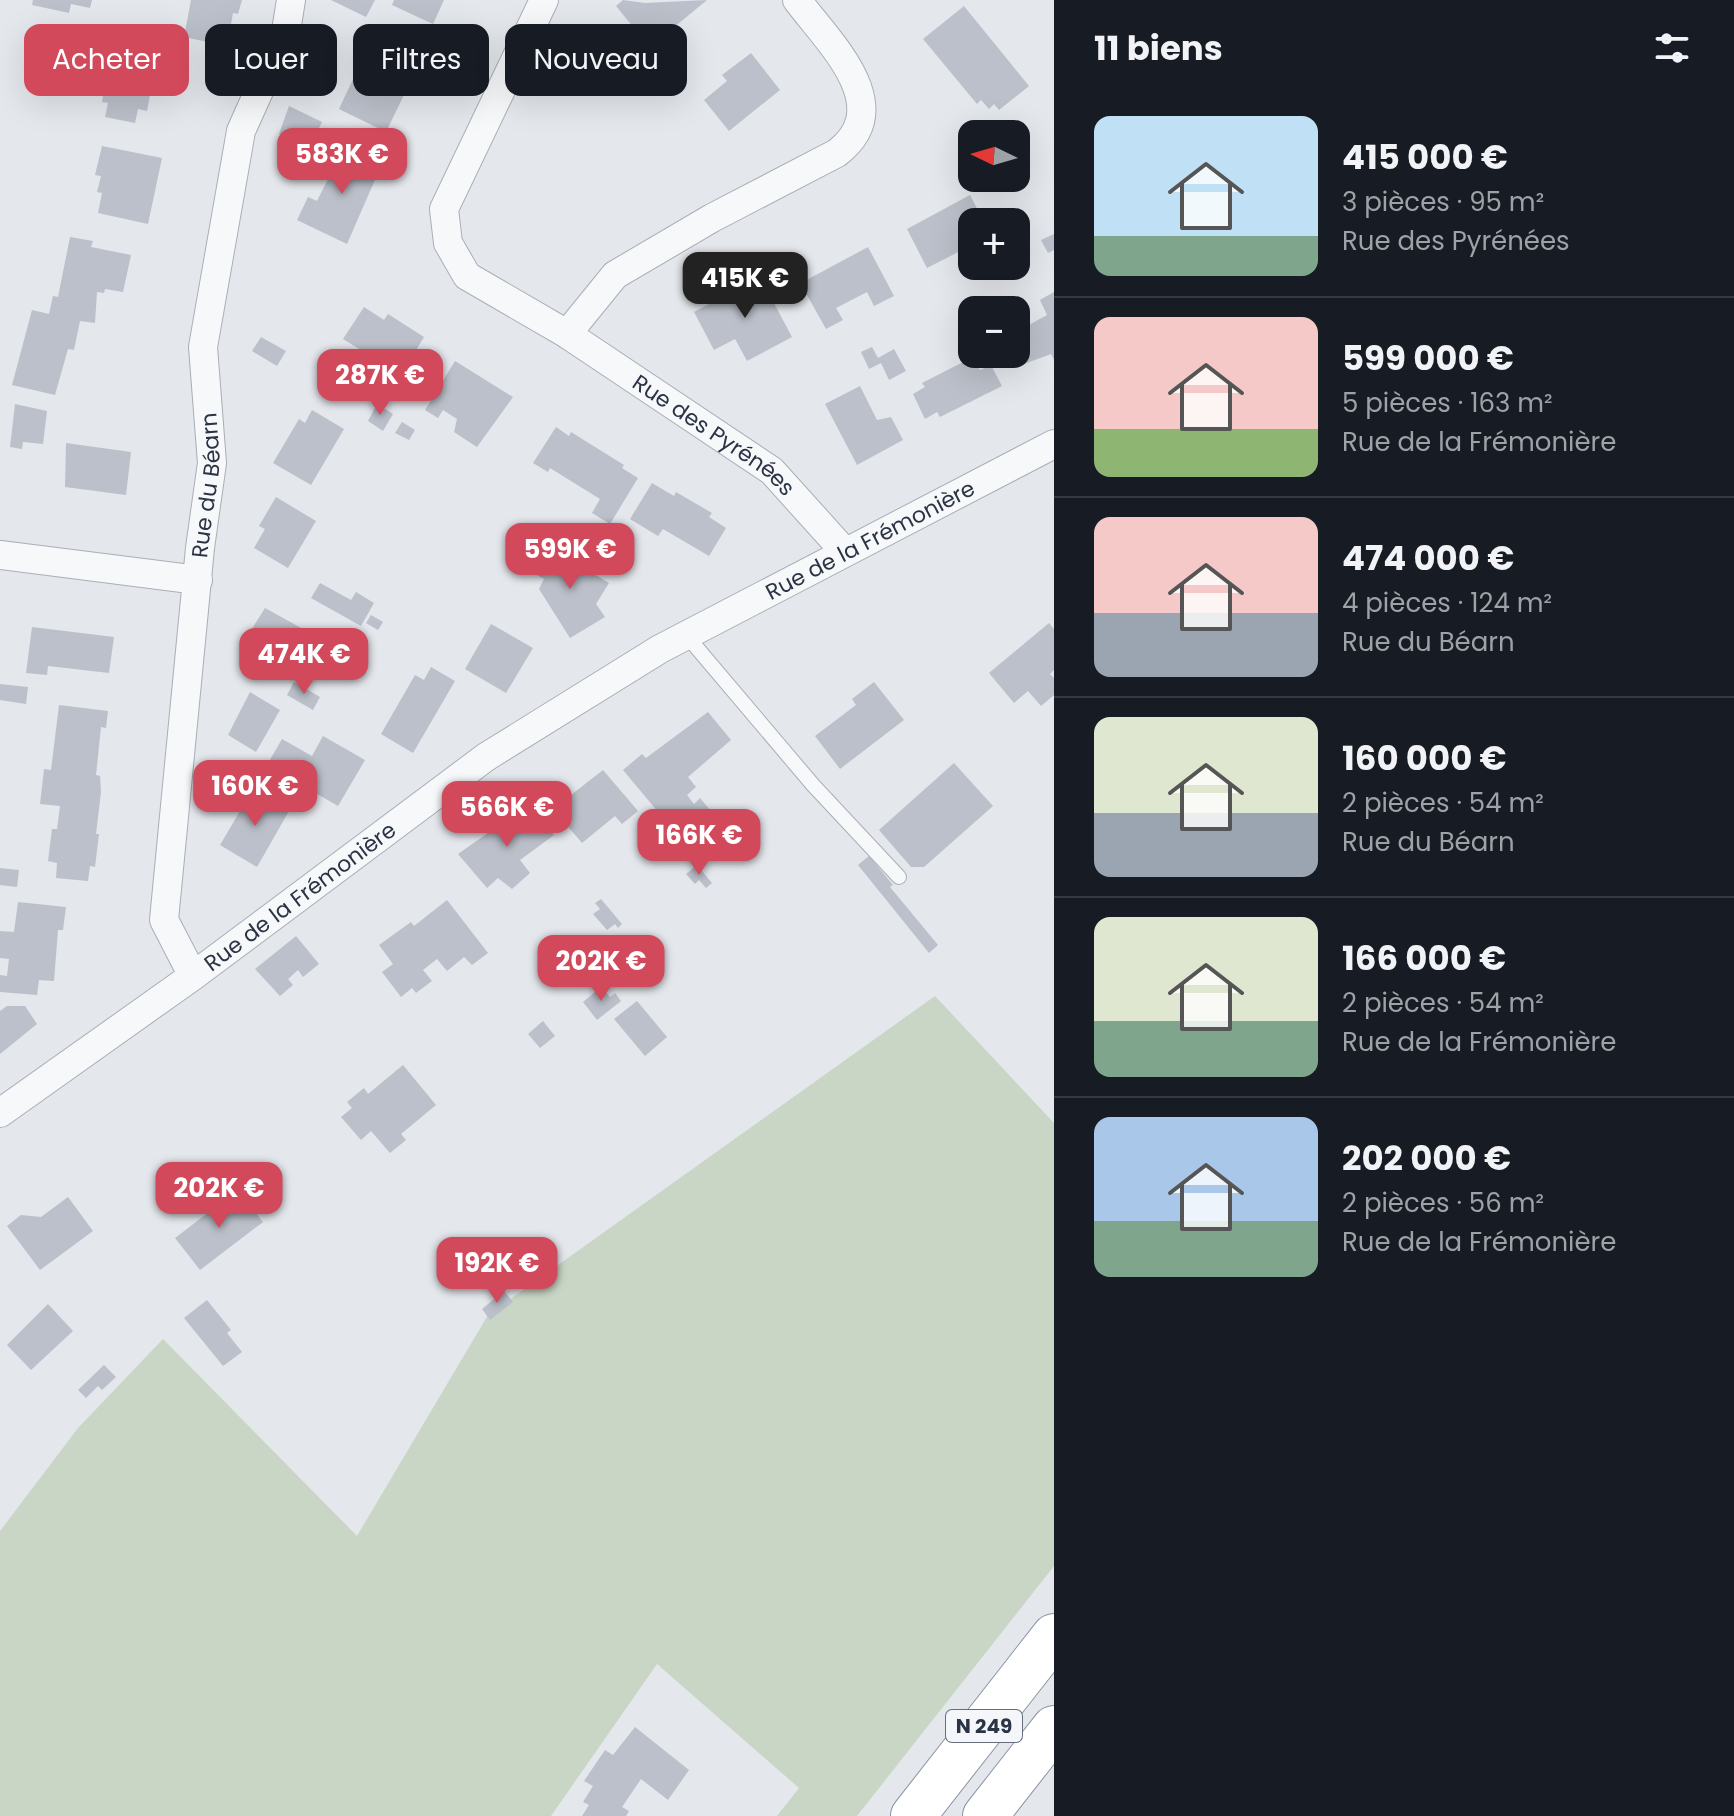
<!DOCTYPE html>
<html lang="fr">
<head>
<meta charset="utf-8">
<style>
	:root { --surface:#171b24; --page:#242831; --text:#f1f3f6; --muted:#9ea1a6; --line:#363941; --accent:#d1495b }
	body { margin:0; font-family:Poppins,sans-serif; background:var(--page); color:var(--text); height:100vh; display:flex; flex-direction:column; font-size:30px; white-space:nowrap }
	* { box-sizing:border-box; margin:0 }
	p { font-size:26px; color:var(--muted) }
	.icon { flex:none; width:44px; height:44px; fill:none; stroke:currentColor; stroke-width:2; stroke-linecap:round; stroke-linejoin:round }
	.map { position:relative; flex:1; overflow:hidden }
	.details { display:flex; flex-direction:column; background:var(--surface); width:680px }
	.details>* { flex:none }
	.top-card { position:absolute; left:24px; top:24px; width:760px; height:72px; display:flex; gap:16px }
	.needle { width:52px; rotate:275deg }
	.controls { position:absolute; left:958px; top:120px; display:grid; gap:16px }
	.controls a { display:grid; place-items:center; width:72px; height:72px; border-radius:16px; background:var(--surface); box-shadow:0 8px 32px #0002; font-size:40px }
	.price { position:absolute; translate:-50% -68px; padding:0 18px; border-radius:16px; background:var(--accent); color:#fff; font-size:26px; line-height:52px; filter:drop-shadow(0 2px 4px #0008) }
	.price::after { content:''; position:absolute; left:50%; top:48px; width:24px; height:18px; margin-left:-12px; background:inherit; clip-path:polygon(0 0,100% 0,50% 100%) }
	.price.selected { background:#222; color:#fff }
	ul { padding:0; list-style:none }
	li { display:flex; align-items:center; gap:24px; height:200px; padding:0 40px }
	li+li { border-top:2px solid var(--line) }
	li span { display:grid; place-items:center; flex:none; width:224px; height:160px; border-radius:16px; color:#555 }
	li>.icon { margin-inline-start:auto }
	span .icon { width:96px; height:96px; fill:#fffc; stroke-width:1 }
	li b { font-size:34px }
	h2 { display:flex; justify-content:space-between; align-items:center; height:96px; padding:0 40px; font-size:34px }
	.tag { padding:0 28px; border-radius:16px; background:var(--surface); box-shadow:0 8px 32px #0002; font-size:28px; line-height:72px }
	.tag.selected { background:var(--accent); color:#fff }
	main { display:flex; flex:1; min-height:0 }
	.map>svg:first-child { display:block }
</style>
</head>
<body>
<main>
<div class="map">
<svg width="1054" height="1816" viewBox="0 0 1054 1816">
	<rect width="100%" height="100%" fill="#e4e7ec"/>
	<path fill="#c9d6c5" d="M935 996 1054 1123V1566L857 1816H777L799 1788 657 1664 551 1816H0V1531L78 1428 163 1339 357 1536 488 1315Z"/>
	<g fill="#bbc0ca">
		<path d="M33 0H92L90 8 71 4 69 13 32 5Z"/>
		<path d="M191 0H242L238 14 233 13 227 46 184 37Z"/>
		<path d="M331 0H375L366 17Z"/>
		<path d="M394 0H444L433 24 392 5Z"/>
		<path d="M623 0 645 3 707 0 667 33 673 39 655 54 616 6Z"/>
		<path d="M964 6 1029 86 999 110 994 104 989 109 981 100 977 104 923 39Z"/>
		<path d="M122 38 155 46 147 83 152 84 147 111 138 109 135 123 105 117 108 103 102 102 106 80 92 77 95 62 116 66Z"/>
		<path d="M368 47 416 70 386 132 339 109Z"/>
		<path d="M751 53 780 90 729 131 704 100 727 81 722 75Z"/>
		<path d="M289 106 322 122 309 149 279 134Z"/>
		<path d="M102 146 162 158 148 224 98 213 102 193 97 192 101 176 95 175Z"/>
		<path d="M339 146 381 166 347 244 297 220 308 197 317 201 336 163 331 161Z"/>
		<path d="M970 195 984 222H972V245L927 268 907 229Z"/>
		<path d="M1054 234V250L1048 253 1041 240Z"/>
		<path d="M70 237 93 241 91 247 131 255 123 292 105 289 104 293 97 292 95 323 80 321 74 350 68 349 55 395 12 385 32 310 49 314 53 296 58 297Z"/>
		<path d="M868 247 894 296 874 306 867 292 836 308 843 320 826 329 807 295 790 304 775 274 792 265 801 283Z"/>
		<path d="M760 277 792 337 747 361 735 339 714 350 694 312Z"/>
		<path d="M1054 292V360L1051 354 1024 364 1016 348V332L1047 315 1040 300Z"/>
		<path d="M364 307 384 320 388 314 424 337 395 385 366 367 372 357 343 339Z"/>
		<path d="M261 337 286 351 277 366 252 351Z"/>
		<path d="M872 347 878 358 894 349 906 371 889 380 881 363 869 369 861 352Z"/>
		<path d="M973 357 980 370 991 365 1002 386 940 417 937 412 925 419 913 394 925 387 922 383Z"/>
		<path d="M455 361 513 397 477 447 454 432 457 419 443 410 438 418 425 410Z"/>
		<path d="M860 386 877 420 891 417 903 440 857 465 825 404Z"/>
		<path d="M15 404 47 411 43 444 23 442 22 449 10 447Z"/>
		<path d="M377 404 393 414 383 431 368 421Z"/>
		<path d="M312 410 344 429 311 485 273 463 299 419 305 423Z"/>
		<path d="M402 422 415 430 409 440 395 433Z"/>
		<path d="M556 427 569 436 571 432 624 465 622 468 638 478 610 524 592 513 600 499 550 468 548 472 533 463Z"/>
		<path d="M66 443 131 452 126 495 65 487Z"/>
		<path d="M652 483 674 496 676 492 712 513 709 517 726 528 709 556 663 529 658 536 630 519Z"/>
		<path d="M276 497 316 521 288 568 254 548 265 529 259 526Z"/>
		<path d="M589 527 617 544 605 564 578 545Z"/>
		<path d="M546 545 609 583 596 604 605 617 570 638 539 589 544 579 530 571Z"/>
		<path d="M320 583 351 600 356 592 374 603 361 626 311 598Z"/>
		<path d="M265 608 303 629 279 671 240 648Z"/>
		<path d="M371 615 383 622 378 630 366 623Z"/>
		<path d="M1049 623 1054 629V670L1050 674 1054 678V695L1041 706 1028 691 1014 703 989 673Z"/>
		<path d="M491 624 533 648 506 693 465 669Z"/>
		<path d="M32 627 114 637 109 673 48 666 47 675 26 673Z"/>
		<path d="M431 667 455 681 413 753 381 734 415 675 424 680Z"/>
		<path d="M294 682 320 697 313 710 287 695Z"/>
		<path d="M874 682 904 720 840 769 815 736 856 705 852 699Z"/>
		<path d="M0 684 28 687 26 704 0 700Z"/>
		<path d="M250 692 280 710 256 752 228 735Z"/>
		<path d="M59 705 108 711 106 728 101 727 96 775 100 776 101 792 96 834H99L95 867 90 866 88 881 56 878 57 863 48 861 52 829H57L60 806 40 804 44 769 51 770Z"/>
		<path d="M708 712 731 740 688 777 696 787 687 795 694 804 700 798 732 836 700 862 623 770 642 754 646 758Z"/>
		<path d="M323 736 365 760 338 806 267 765 282 739 312 756Z"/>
		<path d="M954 763 993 806 924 867H911L879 830Z"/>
		<path d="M603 770 638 811 622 824 615 816 582 843 553 809Z"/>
		<path d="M253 789 289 811 257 867 220 845Z"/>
		<path d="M528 805 554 835 520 860 530 873 512 889 498 878 487 888 458 854Z"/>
		<path d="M869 856 893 885 890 887 938 945 929 953 858 865Z"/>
		<path d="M697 865 712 883 706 888 699 880 695 884 686 874Z"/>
		<path d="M0 868 19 870 17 887 0 885Z"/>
		<path d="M601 899 622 924 618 928 615 924 607 930 593 914 600 909 595 903Z"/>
		<path d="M447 900 488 953 472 965 464 957 447 971 437 959 423 970 432 981 416 993 412 988 401 997 382 972 393 964 379 945 411 922 414 926Z"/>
		<path d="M18 902 66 907 63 930H58L54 981 39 980 37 995 0 992V975L7 976 9 959 0 958V931L14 932Z"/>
		<path d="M296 936 319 964 303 977 298 970 288 979 293 985 280 996 255 969Z"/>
		<path d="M601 987 610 997 615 993 621 1001 597 1020 583 1002Z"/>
		<path d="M637 1001 667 1037 645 1056 614 1019Z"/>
		<path d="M7 1006H25L37 1024 0 1054V1011Z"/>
		<path d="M543 1021 555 1036 540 1048 528 1034Z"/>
		<path d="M403 1065 436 1105 401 1134 406 1140 390 1153 371 1131 361 1140 341 1117 352 1108 347 1102 364 1088 368 1094Z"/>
		<path d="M238 1190 263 1222 200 1270 175 1238Z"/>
		<path d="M68 1197 93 1231 40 1270 7 1226 21 1215 41 1217Z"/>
		<path d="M504 1291 513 1302 490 1320 482 1309Z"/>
		<path d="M207 1300 231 1330 227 1333 242 1352 223 1366 184 1318Z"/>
		<path d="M48 1304 73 1331 31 1370 7 1345Z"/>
		<path d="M104 1365 116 1377 102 1390 98 1386 86 1398 78 1390Z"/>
		<path d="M635 1727 689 1770 668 1800 641 1779 622 1807 629 1811 626 1816H582L589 1805 583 1802 593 1786 584 1781 605 1750 613 1755Z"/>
	</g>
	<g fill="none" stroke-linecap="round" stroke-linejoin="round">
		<g stroke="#a9aeb7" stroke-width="16">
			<path id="lane" d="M686 635 813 785 899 877"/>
		</g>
		<g stroke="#a9aeb7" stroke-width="30">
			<g id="street">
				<path id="s1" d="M544 0 444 209 448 243 467 276 567 334 772 471 845 552"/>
				<path d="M567 334 615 275 712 218 837 153C898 106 829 43 797 0"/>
				<path d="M0 555 198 580"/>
				<path id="s2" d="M193 976 164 920 200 548 212 463 203 347 241 131 286 31 291 0"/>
				<path id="s3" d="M0 1113 193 976 486 757 660 649 1054 444"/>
			</g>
		</g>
		<g stroke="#8b94a3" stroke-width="46">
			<g id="highway">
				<path d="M913 1816 1054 1636"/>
				<path d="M985 1816 1054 1728"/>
			</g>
		</g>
		<use href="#lane" stroke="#f7f8fa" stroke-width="14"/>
		<use href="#street" stroke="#f7f8fa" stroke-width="28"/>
		<use href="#highway" stroke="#fff" stroke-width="44"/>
	</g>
	<g text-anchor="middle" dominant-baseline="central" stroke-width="6" stroke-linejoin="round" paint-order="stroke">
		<rect fill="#f4f6f9" stroke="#676e7b" stroke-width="2" x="946" y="1710" width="76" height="32" rx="6"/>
		<g font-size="20" font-weight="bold" fill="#2b3445">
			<text x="984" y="1726">N 249</text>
		</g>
		<g font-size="22" fill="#2b3445" stroke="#f4f6f9">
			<text stroke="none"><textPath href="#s1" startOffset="598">Rue des Pyrénées</textPath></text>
			<text stroke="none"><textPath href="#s2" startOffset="500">Rue du Béarn</textPath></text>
			<text stroke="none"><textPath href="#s3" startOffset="1044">Rue de la Frémonière</textPath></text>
			<text stroke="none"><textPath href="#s3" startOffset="370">Rue de la Frémonière</textPath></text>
		</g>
	</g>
</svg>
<div class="controls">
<a><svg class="needle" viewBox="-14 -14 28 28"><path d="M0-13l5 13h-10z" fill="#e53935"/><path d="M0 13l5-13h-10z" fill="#9ea1a6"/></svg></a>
<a>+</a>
<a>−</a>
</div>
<b class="price" style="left:342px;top:196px">583K €</b>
<b class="price selected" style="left:745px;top:320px">415K €</b>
<b class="price" style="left:380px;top:417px">287K €</b>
<b class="price" style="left:570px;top:591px">599K €</b>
<b class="price" style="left:304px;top:696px">474K €</b>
<b class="price" style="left:255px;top:828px">160K €</b>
<b class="price" style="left:507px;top:849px">566K €</b>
<b class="price" style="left:699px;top:877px">166K €</b>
<b class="price" style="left:601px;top:1003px">202K €</b>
<b class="price" style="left:219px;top:1230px">202K €</b>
<b class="price" style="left:497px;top:1305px">192K €</b>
<div class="top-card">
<a class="tag selected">Acheter</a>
<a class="tag">Louer</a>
<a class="tag">Filtres</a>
<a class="tag">Nouveau</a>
</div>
</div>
<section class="details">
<h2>11 biens<svg class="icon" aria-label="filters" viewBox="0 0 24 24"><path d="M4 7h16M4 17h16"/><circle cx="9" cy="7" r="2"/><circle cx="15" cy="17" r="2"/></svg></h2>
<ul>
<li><span style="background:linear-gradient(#bfe0f5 75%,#7fa58c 0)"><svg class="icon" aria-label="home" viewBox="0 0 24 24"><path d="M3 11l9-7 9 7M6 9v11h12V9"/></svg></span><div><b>415 000 €</b><p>3 pièces · 95 m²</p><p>Rue des Pyrénées</p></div></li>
<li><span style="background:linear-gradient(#f6c9c9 70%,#8fb573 0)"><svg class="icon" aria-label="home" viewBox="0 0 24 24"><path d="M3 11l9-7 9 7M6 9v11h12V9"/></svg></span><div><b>599 000 €</b><p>5 pièces · 163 m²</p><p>Rue de la Frémonière</p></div></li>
<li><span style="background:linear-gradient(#f6c9c9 60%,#9aa5b1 0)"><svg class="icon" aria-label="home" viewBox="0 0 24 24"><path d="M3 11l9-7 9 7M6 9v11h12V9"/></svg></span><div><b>474 000 €</b><p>4 pièces · 124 m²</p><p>Rue du Béarn</p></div></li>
<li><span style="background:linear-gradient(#dfe7d0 60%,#9aa5b1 0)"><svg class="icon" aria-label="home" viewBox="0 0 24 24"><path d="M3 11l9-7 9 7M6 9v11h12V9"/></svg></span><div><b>160 000 €</b><p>2 pièces · 54 m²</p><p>Rue du Béarn</p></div></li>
<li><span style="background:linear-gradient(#dfe7d0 65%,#7fa58c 0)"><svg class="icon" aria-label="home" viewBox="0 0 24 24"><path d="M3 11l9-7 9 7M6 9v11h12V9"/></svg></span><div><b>166 000 €</b><p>2 pièces · 54 m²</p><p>Rue de la Frémonière</p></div></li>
<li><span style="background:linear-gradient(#a9c7e8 65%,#7fa58c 0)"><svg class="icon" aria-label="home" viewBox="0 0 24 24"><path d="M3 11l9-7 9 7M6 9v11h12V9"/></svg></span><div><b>202 000 €</b><p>2 pièces · 56 m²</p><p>Rue de la Frémonière</p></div></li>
</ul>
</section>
</main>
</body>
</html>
